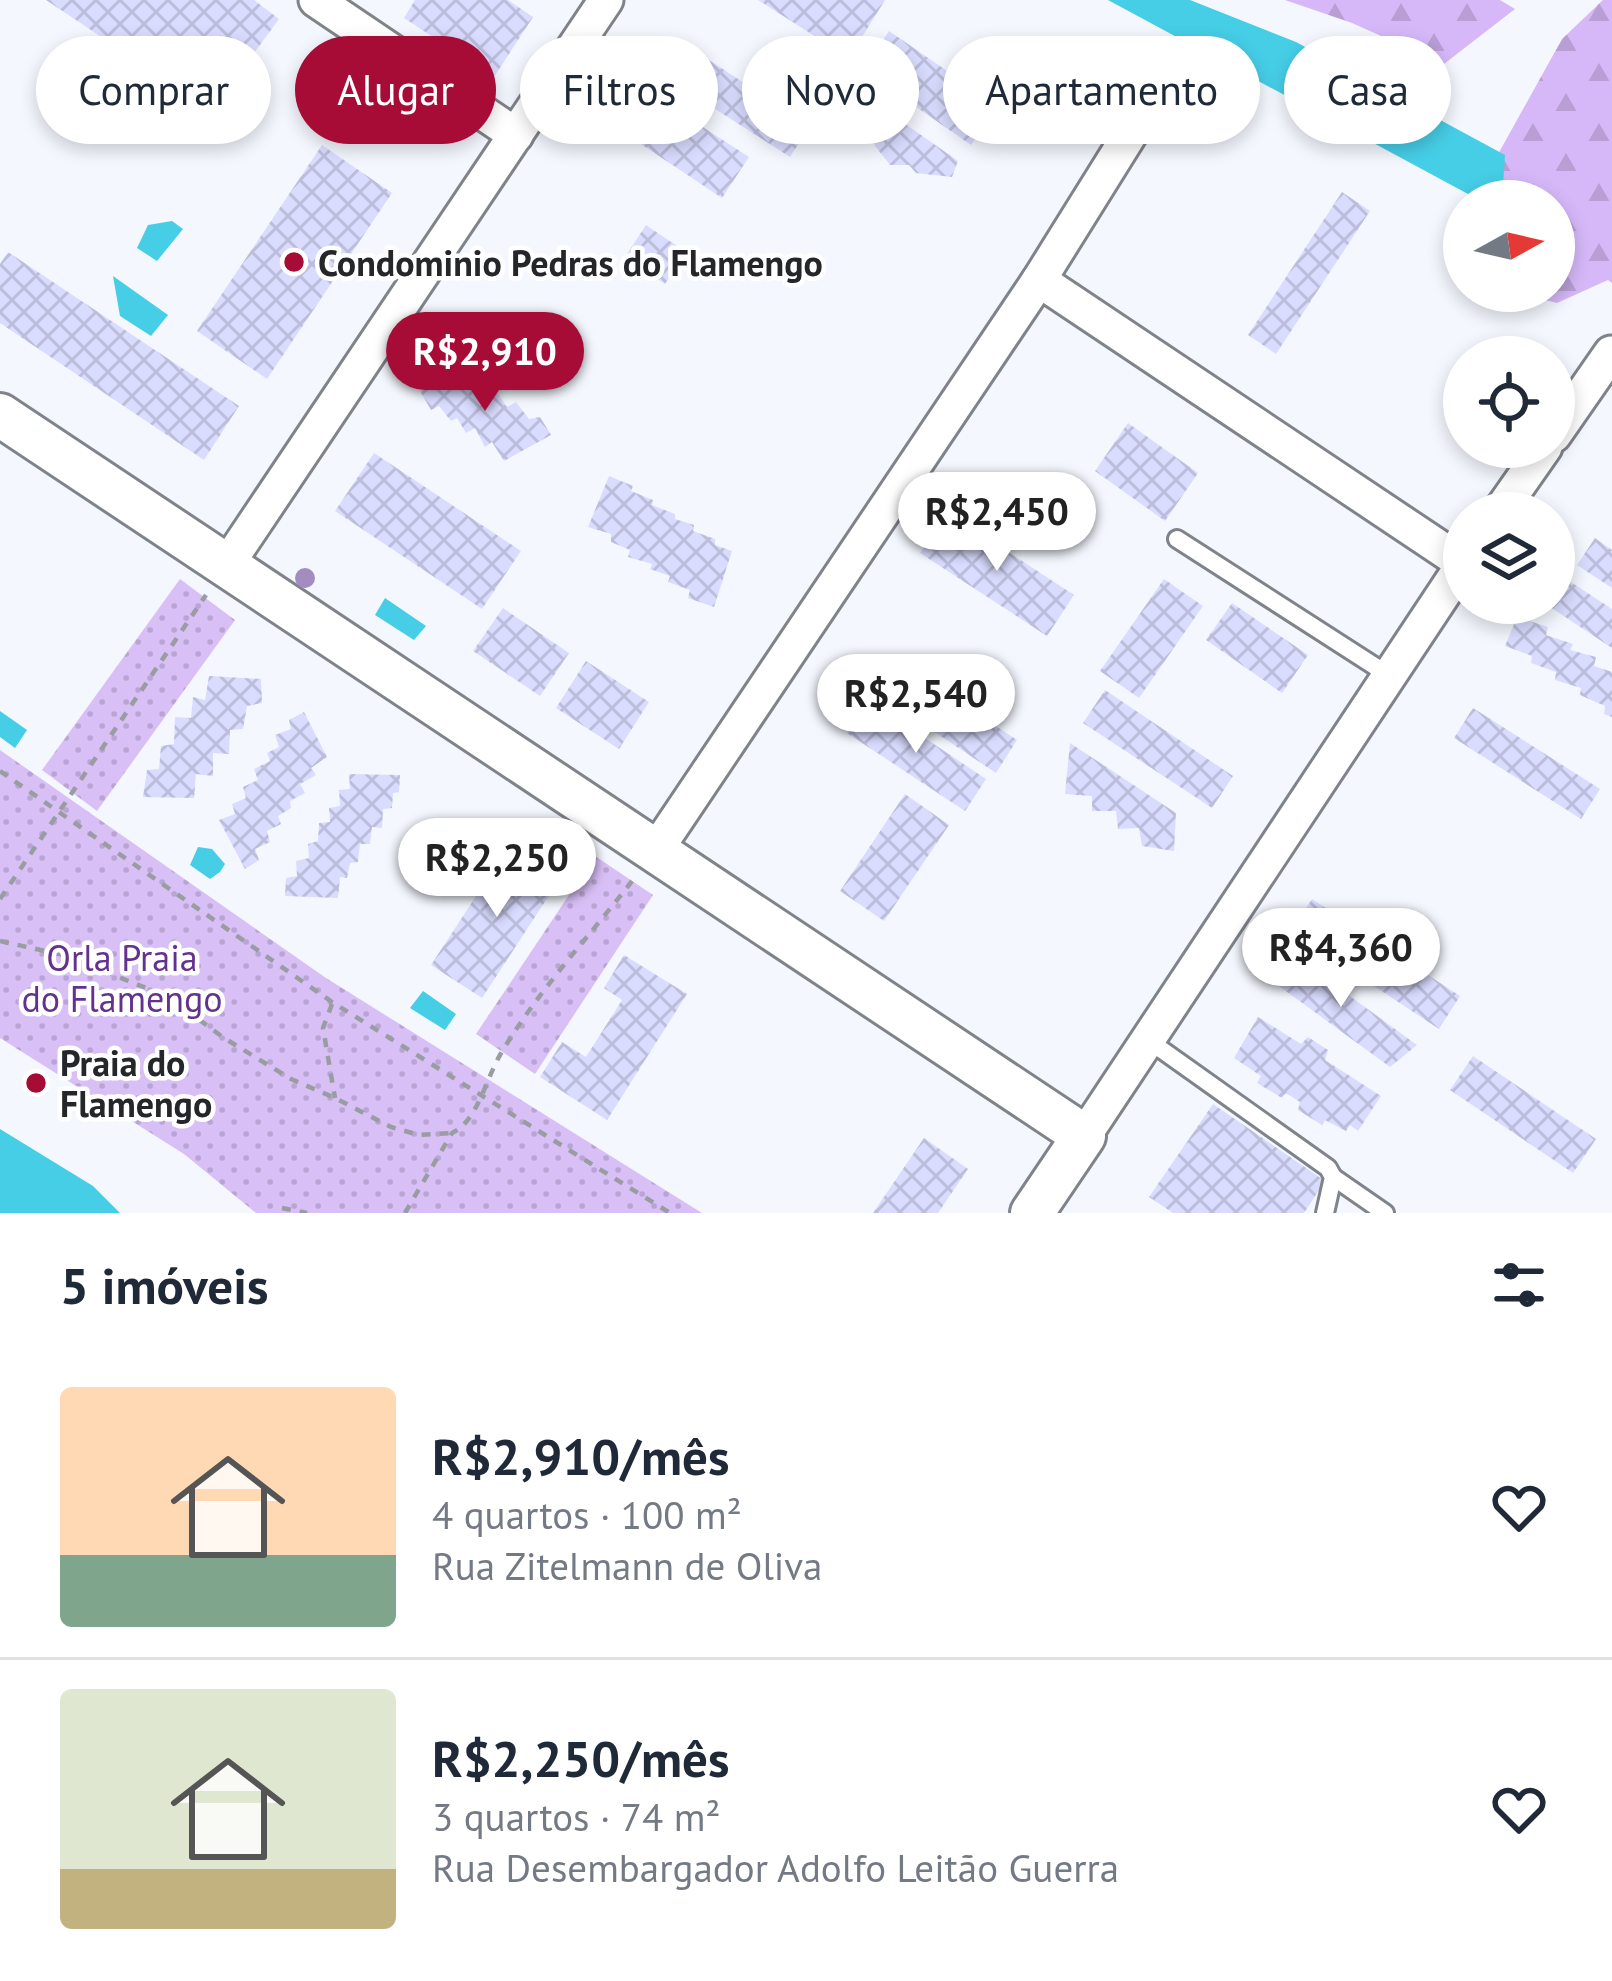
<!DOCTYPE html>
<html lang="pt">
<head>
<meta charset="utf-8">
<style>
	:root { --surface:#fff; --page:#f6f6f7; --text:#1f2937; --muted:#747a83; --line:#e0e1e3; --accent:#a60c36 }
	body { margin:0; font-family:"PT Sans",sans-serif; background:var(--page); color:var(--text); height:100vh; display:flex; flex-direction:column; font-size:45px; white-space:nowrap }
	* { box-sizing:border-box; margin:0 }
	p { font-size:39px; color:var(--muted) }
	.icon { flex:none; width:66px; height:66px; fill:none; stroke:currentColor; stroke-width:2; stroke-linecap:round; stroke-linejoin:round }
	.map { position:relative; height:1213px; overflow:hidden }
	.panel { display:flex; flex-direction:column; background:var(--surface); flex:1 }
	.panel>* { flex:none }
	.guide { position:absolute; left:36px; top:36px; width:1542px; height:108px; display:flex; gap:24px }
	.needle { width:78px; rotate:82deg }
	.fabs { position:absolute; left:1443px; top:180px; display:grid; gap:24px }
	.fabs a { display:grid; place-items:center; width:132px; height:132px; border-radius:50%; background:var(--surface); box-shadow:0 6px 18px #0003; font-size:60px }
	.price { position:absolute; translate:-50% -102px; padding:0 27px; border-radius:42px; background:#fff; color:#222; font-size:39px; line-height:78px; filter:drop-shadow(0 3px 6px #0008) }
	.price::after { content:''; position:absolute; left:50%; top:72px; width:36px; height:27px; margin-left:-18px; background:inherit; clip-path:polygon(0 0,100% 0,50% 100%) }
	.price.on { background:var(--accent); color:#fff }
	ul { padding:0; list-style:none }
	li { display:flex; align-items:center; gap:36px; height:300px; padding:0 60px }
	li+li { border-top:3px solid var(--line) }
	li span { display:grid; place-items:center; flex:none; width:336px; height:240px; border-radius:12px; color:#555 }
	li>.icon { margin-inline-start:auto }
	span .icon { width:144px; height:144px; fill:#fffc; stroke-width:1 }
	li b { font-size:51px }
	h2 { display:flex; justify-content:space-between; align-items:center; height:144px; padding:0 60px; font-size:51px }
	.pill { padding:0 42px; border-radius:54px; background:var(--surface); box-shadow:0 6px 18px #0003; font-size:42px; line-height:108px }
	.pill.on { background:var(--accent); color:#fff }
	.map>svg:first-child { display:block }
</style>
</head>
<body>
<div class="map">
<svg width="1612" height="1213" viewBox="0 0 1612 1213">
	<defs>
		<pattern id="grass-dots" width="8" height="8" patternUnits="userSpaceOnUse" patternTransform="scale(3)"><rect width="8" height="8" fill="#d8bff6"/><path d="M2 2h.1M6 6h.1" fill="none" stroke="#b9a4d3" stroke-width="1.8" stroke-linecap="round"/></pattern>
		<pattern id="forest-firs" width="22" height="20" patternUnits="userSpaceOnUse" patternTransform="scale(3)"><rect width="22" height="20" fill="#d6b8f9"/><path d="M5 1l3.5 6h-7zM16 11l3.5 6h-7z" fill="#b89ed5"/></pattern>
		<pattern id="building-cross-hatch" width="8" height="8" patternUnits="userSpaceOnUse" patternTransform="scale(3)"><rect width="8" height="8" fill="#dadcff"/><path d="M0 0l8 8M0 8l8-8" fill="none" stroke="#bbbddb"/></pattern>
	</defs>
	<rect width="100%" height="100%" fill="#f4f8fe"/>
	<g fill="url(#grass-dots)">
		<path d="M180 579 235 620 97 811 42 770Z"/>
		<path d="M0 750 326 978 702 1213H256L184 1154 0 1038Z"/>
		<path d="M595 856 653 895 535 1074 476 1034Z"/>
	</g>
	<g fill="url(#forest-firs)">
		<path d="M1285 0H1500L1515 9 1444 64 1352 23Z"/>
		<path d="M1603 0H1612V283L1608 280 1557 303 1511 291H1554V201H1472L1562 39Z"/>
	</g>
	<g fill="#46cee7">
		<path d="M1108 0H1190L1296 42 1505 155 1502 201H1481Z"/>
		<path d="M172 221 183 229 157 261 137 248 148 225Z"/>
		<path d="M113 276 168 315 151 336 120 316Z"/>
		<path d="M385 598 426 626 414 640 375 615Z"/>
		<path d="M0 711 27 730 15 748 0 737Z"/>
		<path d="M198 847 212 849 225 864 220 872 210 879 190 865Z"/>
		<path d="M423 991 456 1014 445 1030 410 1008Z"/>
		<path d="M0 1129 93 1186 120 1213H0Z"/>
	</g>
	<g fill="url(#building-cross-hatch)">
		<path d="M46 0H254L279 19 212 111Z"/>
		<path d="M415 0H508L533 17 494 77 404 18Z"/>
		<path d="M758 0H885L849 58Z"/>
		<path d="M889 31 998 106 971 145 863 70Z"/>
		<path d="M686 45 810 126 790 157 665 77Z"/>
		<path d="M850 85 958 161 952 177 916 173 909 165H890L875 146 871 131 843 130 840 124V103L847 101Z"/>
		<path d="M652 94 749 157 722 198 626 134Z"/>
		<path d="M322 145 392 193 267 379 197 331Z"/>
		<path d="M1342 192 1370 211 1276 354 1248 335Z"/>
		<path d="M646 225 686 252 665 284 625 257Z"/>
		<path d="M8 252 239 406 204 460 0 323V264Z"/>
		<path d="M464 367 472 382 480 378 490 396 496 391 507 407 516 402 529 419 540 417 551 435 504 461 492 442 485 447 475 428 466 433 457 418 451 421 439 406 431 410 420 391Z"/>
		<path d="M1128 423 1198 473 1165 521 1095 471Z"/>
		<path d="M374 453 521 551 482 609 335 511Z"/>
		<path d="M609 476 633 486 631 491 653 500 652 505 675 514V519L694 525 693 531 715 539V545L732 551 714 607 688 598 690 590 668 582 670 576 650 569 652 564 628 557 630 550 611 542V534L588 527Z"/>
		<path d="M947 512 1074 595 1047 636 920 553Z"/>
		<path d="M1595 538 1612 550V588L1577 565Z"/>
		<path d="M1554 571 1612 609V648L1544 603H1554Z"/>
		<path d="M1164 579 1203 606 1139 698 1100 671Z"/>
		<path d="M1232 603 1308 655 1282 693 1206 640Z"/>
		<path d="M503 608 569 653 540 696 473 651Z"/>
		<path d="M1517 617 1548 627 1546 635 1573 644 1570 650 1596 657 1594 666 1612 672V717L1604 714 1605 706 1580 695 1581 688 1555 680 1556 672 1531 663 1532 656 1505 646Z"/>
		<path d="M896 660 1017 740 996 773 875 692Z"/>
		<path d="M586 661 649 702 619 749 556 708Z"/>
		<path d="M209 676 261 679 262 703 247 706 243 729 230 730 229 754 213 753V776L196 774 194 798 143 797 147 770 159 769 161 746 174 744 175 717 191 718 193 697 205 700Z"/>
		<path d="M1105 690 1233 776 1212 808 1083 723Z"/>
		<path d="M868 700 986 779 965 811 847 733Z"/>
		<path d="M1473 708 1600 789 1581 819 1454 738Z"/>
		<path d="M304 712 327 757 311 768 316 775 300 784 305 793 290 801 291 808 278 816 281 824 267 831 270 842 255 849 259 860 245 869 219 820 235 814 232 804 246 798 243 787 258 780 254 769 270 761 267 753 279 747 275 735 291 729 289 720Z"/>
		<path d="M1070 743 1176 813 1174 851 1142 846 1139 828 1118 829 1116 811H1092V796L1065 794Z"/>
		<path d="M349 774 400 775 399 792 393 793 392 808 383 809 382 828 372 827 370 844H360L358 862 350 863 347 878 340 877 338 898 285 896 286 878 297 876 296 861 309 858 308 844 318 841 319 823 330 822 329 808 340 806 339 790 350 789Z"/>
		<path d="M905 794 949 825 884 921 840 891Z"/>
		<path d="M512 841 563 874 482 998 431 965Z"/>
		<path d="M1312 899 1460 996 1439 1029 1291 931Z"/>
		<path d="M1288 951 1417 1045 1390 1067 1268 978Z"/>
		<path d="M624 955 687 994 607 1120 540 1077 562 1042 586 1057 622 1000 604 988Z"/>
		<path d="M1258 1017 1301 1044 1308 1037 1328 1050 1325 1060 1381 1096 1358 1131 1350 1125 1346 1131 1325 1120 1322 1125 1298 1110 1300 1102 1286 1093 1282 1098 1257 1083 1261 1076 1234 1058Z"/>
		<path d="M1473 1056 1596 1139 1573 1173 1450 1090Z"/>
		<path d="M1213 1104 1325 1181 1304 1213H1173L1149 1197Z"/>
		<path d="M924 1138 968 1169 938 1213H873Z"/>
	</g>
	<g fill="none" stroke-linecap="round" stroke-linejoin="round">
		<g stroke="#7f838a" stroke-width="22">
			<g id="service">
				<path d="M1177 539 1390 676"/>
				<path d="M1148 1040 1328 1168 1333 1177 1325 1213"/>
				<path d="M1333 1177 1385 1213"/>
			</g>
		</g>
		<g stroke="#7f838a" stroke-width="39">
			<g id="minor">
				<path d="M316 0 516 135"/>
				<path d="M1039 280 1464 564"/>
				<path d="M1554 435 1611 353"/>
				<path d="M1499 513 1545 447"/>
				<path d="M226 566 606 0"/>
				<path d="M654 853 1039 280 1145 110"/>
				<path d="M1084 1136 1464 563"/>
			</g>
		</g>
		<g stroke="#7f838a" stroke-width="48">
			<path id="tertiary" d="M0 415 1084 1136 1032 1213"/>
		</g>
		<g stroke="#999ca1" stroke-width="4.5" stroke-dasharray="9 9" stroke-linecap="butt">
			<path d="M0 771 332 1002 670 1213"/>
			<path d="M0 899 206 595"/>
			<path d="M0 941 63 955 146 988 186 1010 224 1038 291 1079 335 1098 391 1127 419 1135 452 1133"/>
			<path d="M332 1004 323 1028 335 1098"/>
			<path d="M282 1208 307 1213"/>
			<path d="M405 1213 452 1133C477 1122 486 1079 500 1055 537 992 588 938 632 881"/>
		</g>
		<use href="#service" stroke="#fff" stroke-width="16"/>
		<use href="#minor" stroke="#fff" stroke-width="33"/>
		<use href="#tertiary" stroke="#fff" stroke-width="42"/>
	</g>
	<circle fill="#a48bc0" cx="305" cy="578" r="10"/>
	<g fill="#a60c36" stroke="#fff" stroke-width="4.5">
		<circle cx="294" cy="262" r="12"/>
		<circle cx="36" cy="1083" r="12"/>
	</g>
	<g text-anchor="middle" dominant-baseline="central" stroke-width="9" stroke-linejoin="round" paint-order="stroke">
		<g font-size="36" font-weight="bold" fill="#242629" stroke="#fff" text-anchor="start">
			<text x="318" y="262">Condominio Pedras do Flamengo</text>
			<text x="60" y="1062">Praia do<tspan x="60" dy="41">Flamengo</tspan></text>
		</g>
		<g font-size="36" fill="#63318e" stroke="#fff">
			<text x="122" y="957">Orla Praia<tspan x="122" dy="41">do Flamengo</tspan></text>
		</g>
	</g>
</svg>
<div class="fabs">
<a><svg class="needle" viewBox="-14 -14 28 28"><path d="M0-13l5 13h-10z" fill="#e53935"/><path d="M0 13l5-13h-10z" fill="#747a83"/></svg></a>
<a><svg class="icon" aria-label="locate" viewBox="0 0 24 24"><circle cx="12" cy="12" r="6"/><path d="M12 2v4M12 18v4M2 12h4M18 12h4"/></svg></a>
<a><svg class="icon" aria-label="layers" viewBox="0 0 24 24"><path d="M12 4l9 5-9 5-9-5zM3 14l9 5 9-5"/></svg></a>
</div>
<b class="price on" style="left:485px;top:414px">R$2,910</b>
<b class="price" style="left:997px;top:574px">R$2,450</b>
<b class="price" style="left:916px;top:756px">R$2,540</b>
<b class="price" style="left:497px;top:920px">R$2,250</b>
<b class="price" style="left:1341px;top:1010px">R$4,360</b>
<div class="guide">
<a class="pill">Comprar</a>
<a class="pill on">Alugar</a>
<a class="pill">Filtros</a>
<a class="pill">Novo</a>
<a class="pill">Apartamento</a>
<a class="pill">Casa</a>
</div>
</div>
<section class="panel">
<h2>5 imóveis<svg class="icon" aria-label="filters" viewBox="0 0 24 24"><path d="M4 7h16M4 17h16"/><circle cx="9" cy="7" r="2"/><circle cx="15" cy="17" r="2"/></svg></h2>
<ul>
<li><span style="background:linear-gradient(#ffd9b3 70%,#7fa58c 0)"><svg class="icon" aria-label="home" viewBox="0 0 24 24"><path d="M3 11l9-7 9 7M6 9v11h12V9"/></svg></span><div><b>R$2,910/mês</b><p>4 quartos · 100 m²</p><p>Rua Zitelmann de Oliva</p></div><svg class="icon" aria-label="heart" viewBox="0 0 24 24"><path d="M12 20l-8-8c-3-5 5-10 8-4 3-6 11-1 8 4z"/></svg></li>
<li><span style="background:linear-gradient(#dfe7d0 75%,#c2b280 0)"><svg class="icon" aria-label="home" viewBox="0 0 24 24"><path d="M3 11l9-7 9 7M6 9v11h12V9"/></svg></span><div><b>R$2,250/mês</b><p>3 quartos · 74 m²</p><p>Rua Desembargador Adolfo Leitão Guerra</p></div><svg class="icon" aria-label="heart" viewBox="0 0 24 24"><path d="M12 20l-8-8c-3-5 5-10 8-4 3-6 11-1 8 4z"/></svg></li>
</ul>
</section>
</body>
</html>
